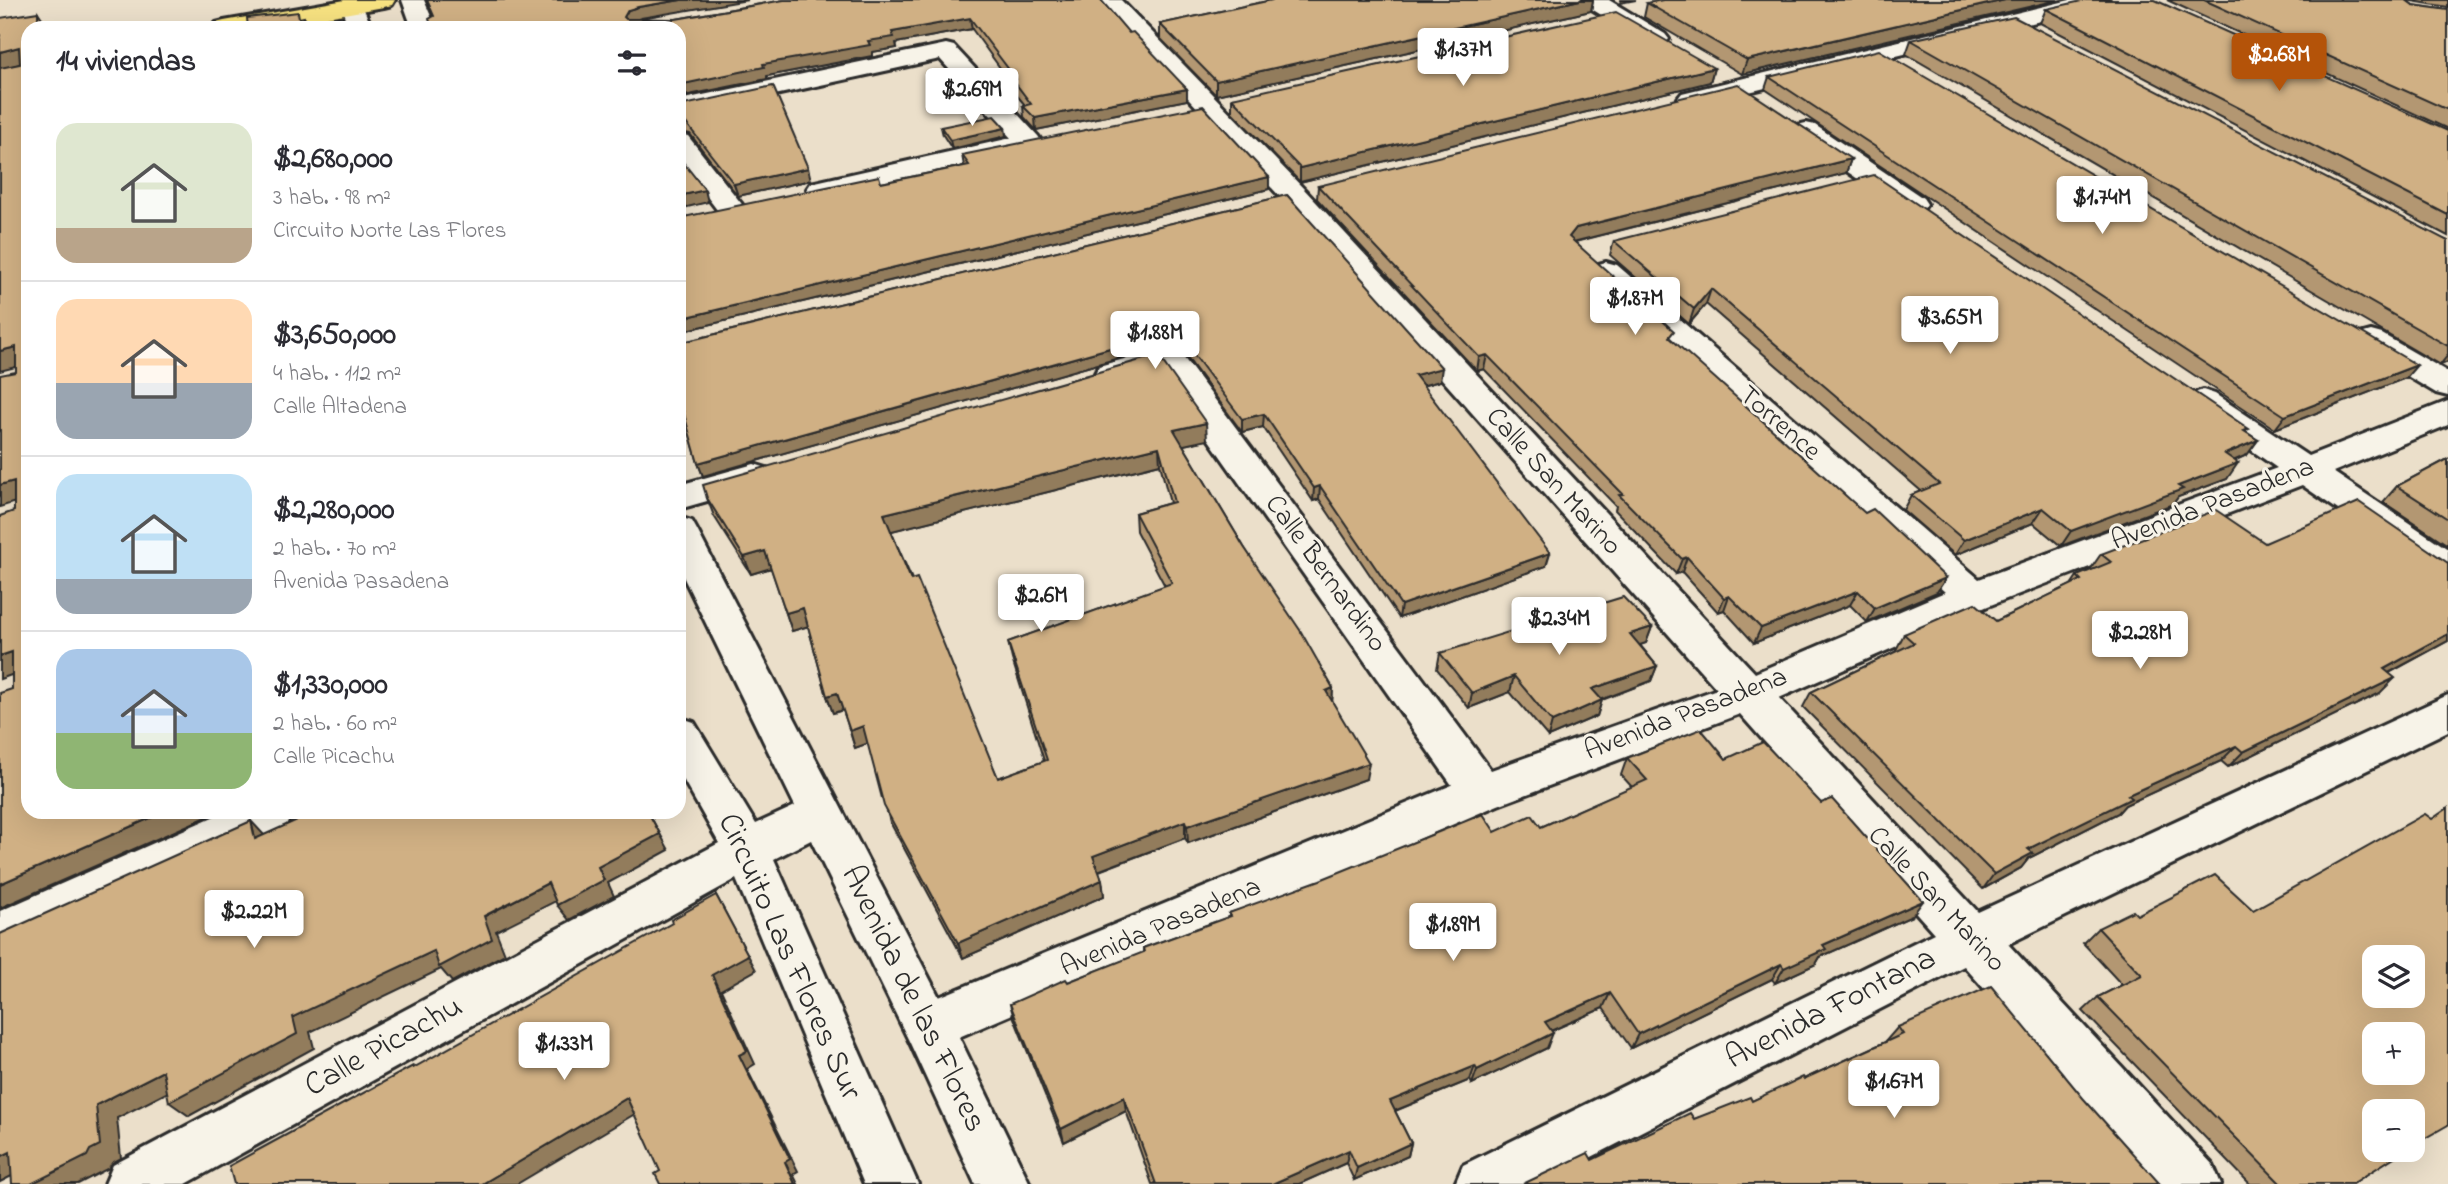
<!DOCTYPE html>
<html lang="es">
<head>
<meta charset="utf-8">
<style>
	:root { --surface:#fff; --page:#f7f7f7; --text:#2b2b33; --muted:#7c7c81; --line:#e1e1e2; --accent:#b45309 }
	body { margin:0; font-family:"Indie Flower",sans-serif; background:var(--page); color:var(--text); height:100vh; display:flex; flex-direction:column; font-size:26px; white-space:nowrap }
	* { box-sizing:border-box; margin:0 }
	p { font-size:23px; color:var(--muted) }
	.icon { flex:none; width:38px; height:38px; fill:none; stroke:currentColor; stroke-width:2; stroke-linecap:round; stroke-linejoin:round }
	.map { position:relative; flex:1; overflow:hidden }
	.details { position:absolute; left:21px; top:21px; width:665px; height:798px; display:flex; flex-direction:column; background:var(--surface); border-radius:21px; box-shadow:0 7px 28px #0002 }
	.details>* { flex:none }
	.tools { position:absolute; left:2362px; top:945px; display:grid; gap:14px }
	.tools a { display:grid; place-items:center; width:63px; height:63px; border-radius:14px; background:var(--surface); box-shadow:0 7px 28px #0002; font-size:35px }
	.price { position:absolute; translate:-50% -60px; padding:0 16px; border-radius:7px; background:#fff; color:#222; font-size:23px; line-height:46px; filter:drop-shadow(0 2px 4px #0008) }
	.price::after { content:''; position:absolute; left:50%; top:42px; width:21px; height:16px; margin-left:-10px; background:inherit; clip-path:polygon(0 0,100% 0,50% 100%) }
	.price.active { background:var(--accent); color:#fff }
	ul { padding:0; list-style:none }
	li { display:flex; align-items:center; gap:21px; height:175px; padding:0 35px }
	li+li { border-top:2px solid var(--line) }
	li span { display:grid; place-items:center; flex:none; width:196px; height:140px; border-radius:21px; color:#555 }
	li>.icon { margin-inline-start:auto }
	span .icon { width:84px; height:84px; fill:#fffc; stroke-width:1 }
	li b { font-size:30px }
	h2 { display:flex; justify-content:space-between; align-items:center; height:84px; padding:0 35px; font-size:30px }
	.map>svg:first-child { display:block }
</style>
</head>
<body>
<div class="map">
<svg width="2448" height="1184" viewBox="0 0 2448 1184">
	<rect width="100%" height="100%" fill="#ebdfca"/>
	<filter id="ink" filterUnits="userSpaceOnUse"><feTurbulence type="fractalNoise" baseFrequency=".0143" numOctaves="2"/><feDisplacementMap in="SourceGraphic" scale="14" xChannelSelector="R" yChannelSelector="G"/><feConvolveMatrix kernelMatrix="1 2 1 2 8 2 1 2 1" color-interpolation-filters="sRGB"/></filter>
	<g filter="url(#ink)">
		<g fill="none" stroke-linecap="round" stroke-linejoin="round">
			<g stroke="#2b2b2b" stroke-width="6">
				<g id="minor">
					<path d="M344 0H360L372 28H348L341 5Z"/>
					<path d="M402 0H424L436 28H412Z"/>
					<path d="M1097 0H1121L1304 189 1755 673 1945 592 1595 277 1591 271 1595 265 1606 262 1617 265 1979 579 2277 468 2191 408 2186 401 2191 394 2203 390 2215 394 2308 456 2448 401V425L2333 472 2448 549V581L2435 577 2302 485 1988 606 1779 698 1978 912 2448 695V731L2008 944 2213 1165 2221 1184H2158L1964 966 1539 1184H1455L1463 1165 1934 933 1740 714 1498 805 959 1037 1030 1184H975L910 1043 811 840 774 859 918 1184H864L736 879 186 1184H105L113 1165 719 843 679 772V717L694 722 756 824 795 806 679 568V517L692 521 697 530 939 997 1452 785 1159 369 1111 383 1099 380 1095 373 1099 366 1167 347 1178 350 1491 770 1717 689 1284 201Z"/>
					<path d="M1582 0H1609L1665 34 1669 39 1665 44H1649L1585 5Z"/>
					<path d="M2070 0H2109L2106 5 1691 106 1682 103 1678 98 1682 93Z"/>
					<path d="M946 44 954 46 1038 136 1042 142 1038 148 1023 149 1012 154 821 197 811 195 807 189 811 183 1011 138 940 59 679 116V100Z"/>
					<path d="M1806 123 1815 125 1923 198 1927 204 1923 210 1913 212 1903 210 1797 137 1793 131 1797 125Z"/>
					<path d="M679 134 688 136 741 203 745 209 741 215 731 217 721 215 679 160Z"/>
					<path d="M2371 331 2382 334 2448 372V396L2436 393 2360 348 2355 341 2360 334Z"/>
					<path d="M754 464 767 468 772 476 767 484 679 509V485Z"/>
					<path d="M224 812H292L286 825 0 956V911Z"/>
				</g>
			</g>
			<g stroke="#2b2b2b" stroke-width="6">
				<path id="major" d="M345 0H395L392 5 384 7 264 28H212L216 23 224 21Z"/>
			</g>
			<use href="#minor" fill="#f7f3e8" fill-rule="evenodd"/>
			<use href="#major" fill="#f7e281" fill-rule="evenodd"/>
		</g>
		<g fill="#b39772" stroke="#2b2b2b" stroke-width="2" fill-rule="evenodd">
			<path d="M784 0 1129 33 1187 89V100L1036 130 1024 117 1023 106 1025 105 1014 92 1013 86 972 29 896 43 897 48 872 52V56L767 76V79L679 97V28L434 16 676 19Z"/>
			<path d="M1272 0H1593L1591 11 1216 95 1160 38V24Z"/>
			<path d="M1663 0H2058L1742 74 1644 17 1647 3Z"/>
			<path d="M2167 0H2448V7L2406 0 2413 5 2448 10V129Z"/>
			<path d="M2046 9 2448 131V236L2040 23Z"/>
			<path d="M1911 40 2448 241V362L2440 365 1906 54Z"/>
			<path d="M1714 68 1710 82 1300 182 1232 112V98Z"/>
			<path d="M1769 77 2406 378 2275 429 1765 89Z"/>
			<path d="M679 106 811 180 738 196 690 134 679 132Z"/>
			<path d="M941 127 1005 128 1006 136 952 149 943 135Z"/>
			<path d="M962 155 1269 189 679 332V218L881 183 964 166Z"/>
			<path d="M1851 159 1846 173 1575 242 1671 340 1937 592 1867 622 1850 605 1754 643 1724 610 1718 612 1682 572 1676 574 1615 510 1616 506 1484 369 1477 371 1317 199 1318 186Z"/>
			<path d="M1287 195 1440 381 1422 386 1546 566 1399 618 1319 499 1313 501 1263 427 1242 432 1180 348 1168 344 703 476 698 463 684 413 679 415V343Z"/>
			<path d="M1614 241 2246 432 2258 440 2247 455 2234 461 2227 479 2178 497 2173 504 2061 546 2033 523 1955 555 1903 510 1911 495 1921 491 1706 304 1689 324 1610 255Z"/>
			<path d="M1207 440 1183 445 1244 547 1333 688 1332 701 1366 779 1188 843 1185 838 1099 871 1102 880 1104 896 963 958 890 822 868 743 855 748 843 710 833 713 827 696 808 626 792 631 771 568 751 574 714 516 707 498ZM1160 464 1170 503 1135 513 1136 531 1165 586 1008 642 1012 659 1044 761 998 778 891 531Z"/>
			<path d="M2448 459V545L2383 502 2397 486Z"/>
			<path d="M2265 543 2448 563V641L2389 673 2380 693 2228 767 2221 761 2125 805 2118 813 2029 858 2021 868 1983 889 1803 707 1811 692 1897 651 1896 650 1904 634 1996 621 2071 585 2077 576 2091 570H2090L2101 554Z"/>
			<path d="M1652 627 1646 643 1640 645 1657 666 1651 681 1602 700 1597 716 1548 737 1510 692 1469 708 1437 669 1440 653Z"/>
			<path d="M1627 758 1726 759 1912 916 1820 957 1816 964 1775 983 1772 979 1631 1048 1603 1008 1551 1031 1547 1048 1472 1084 1470 1080 1395 1111 1411 1143 1408 1156 1354 1180 1346 1163 1299 1184H1152L1126 1111 1064 1142 1014 1018 1010 1004 1143 953V948L1229 917V913L1495 832 1541 827 1632 787 1621 775Z"/>
			<path d="M2098 928 2394 1156 2352 1184H2250L2083 1011 2098 997 2122 985 2083 943Z"/>
			<path d="M1898 1027 2083 1098 1592 1160 1694 1119 1752 1101 1804 1079 1885 1042Z"/>
		</g>
		<g fill="#927b5c" stroke="#2b2b2b" stroke-width="2">
			<path d="M681 0H748L641 18 632 21 627 28 624 17 628 10 638 7Z"/>
			<path d="M1580 0H1593L1591 11 1216 95V81Z"/>
			<path d="M1621 0H1636L1620 3Z"/>
			<path d="M2005 0H2058L1742 74 1747 60Z"/>
			<path d="M38 12 48 27V28H38Z"/>
			<path d="M304 17 310 28H305Z"/>
			<path d="M970 18 972 29 896 43 897 48 872 52V56L767 76V79L679 97V85L763 64 868 41 892 32Z"/>
			<path d="M19 47 28 62 0 69V52Z"/>
			<path d="M1714 68 1710 82 1300 182V168Z"/>
			<path d="M1187 89V100L1036 130 1035 118Z"/>
			<path d="M1005 128 1006 136 952 149 950 140Z"/>
			<path d="M1851 159 1846 173 1573 242 1569 237 1576 228Z"/>
			<path d="M808 168 811 180 738 196 734 184Z"/>
			<path d="M1269 177V189L679 332V319Z"/>
			<path d="M705 190 708 202 679 209V196Z"/>
			<path d="M1711 289 1706 304 1689 324 1694 309Z"/>
			<path d="M1167 332 1168 344 703 476 698 463Z"/>
			<path d="M16 347 28 364 0 371V351Z"/>
			<path d="M1487 355 1484 369 1477 371 1479 357Z"/>
			<path d="M2448 355V362L2440 365Z"/>
			<path d="M2417 365 2406 378 2275 429 2285 416Z"/>
			<path d="M1442 368 1440 381 1413 388 1415 375Z"/>
			<path d="M679 400H680L685 413 679 415Z"/>
			<path d="M1264 414 1263 427 1242 432V419Z"/>
			<path d="M1206 423 1207 440 1175 447 1174 430Z"/>
			<path d="M2258 440 2247 455 2214 469 2225 454Z"/>
			<path d="M1159 447 1160 464 888 532 884 514Z"/>
			<path d="M2238 463 2227 479 2178 497 2173 504 2061 546 2071 531 2178 486Z"/>
			<path d="M14 481 28 498 0 507V485Z"/>
			<path d="M1320 486 1319 499 1313 501 1314 488Z"/>
			<path d="M2043 508 2033 523 1955 555 1964 540Z"/>
			<path d="M765 551 771 568 751 574 744 557Z"/>
			<path d="M1550 553 1546 566 1399 618 1401 605Z"/>
			<path d="M1687 557 1682 572 1676 574 1682 559Z"/>
			<path d="M1946 578 1937 592 1867 622 1875 608Z"/>
			<path d="M1858 591 1850 605 1754 643 1761 628Z"/>
			<path d="M1729 596 1724 610 1718 612 1724 598Z"/>
			<path d="M803 608 809 626 792 631 786 613Z"/>
			<path d="M1652 627 1646 643 1625 650 1630 634Z"/>
			<path d="M2448 634V641L2368 684 2384 669Z"/>
			<path d="M12 652 28 669 0 679V656Z"/>
			<path d="M1657 666 1651 681 1587 705 1592 689Z"/>
			<path d="M1514 676 1510 692 1469 708 1472 693Z"/>
			<path d="M2395 678 2380 693 2228 767 2243 752Z"/>
			<path d="M1333 688 1332 706 1326 691Z"/>
			<path d="M837 693 843 710 833 713 827 696Z"/>
			<path d="M1602 700 1597 716 1548 737 1552 722Z"/>
			<path d="M863 726 869 743 855 748 850 731Z"/>
			<path d="M2236 746 2221 761 2125 805 2118 813 2029 858 2021 868 1983 889 1994 874 2028 849 2128 795Z"/>
			<path d="M1369 763 1366 779 1188 843 1187 826Z"/>
			<path d="M164 812H218L0 908V884Z"/>
			<path d="M648 812 669 850 608 883 614 896 569 920 557 905 598 867Z"/>
			<path d="M251 821 266 837 255 839Z"/>
			<path d="M1185 821V838L1095 872 1093 856Z"/>
			<path d="M1102 880 1104 896 963 958 958 943Z"/>
			<path d="M548 883 560 899 496 931 505 954 452 982 441 969 310 1032 314 1048 189 1116 169 1102 293 1017Z"/>
			<path d="M716 895 756 970 721 990 755 1064 747 1069 798 1171 793 1174 798 1184H795L785 1162 739 1055 712 975Z"/>
			<path d="M1923 901 1912 916 1820 957 1816 964 1775 983 1784 968 1823 945Z"/>
			<path d="M1781 964 1772 979 1631 1048 1638 1034Z"/>
			<path d="M1610 993 1603 1008 1539 1036 1545 1022Z"/>
			<path d="M1553 1033 1547 1048 1472 1084 1477 1070Z"/>
			<path d="M1475 1066 1470 1080 1387 1114 1390 1101Z"/>
			<path d="M163 1071 182 1085 117 1118 121 1158 112 1163 109 1168 78 1184H31L96 1105Z"/>
			<path d="M1124 1097 1126 1111 1064 1142 1061 1129Z"/>
			<path d="M627 1098 638 1112 517 1184H482Z"/>
			<path d="M1411 1143 1408 1156 1354 1180 1357 1168Z"/>
			<path d="M1349 1150 1346 1163 1299 1184H1272Z"/>
			<path d="M10 1152 33 1165 0 1182V1157Z"/>
		</g>
		<g fill="#d0b084" stroke="#2b2b2b" stroke-width="2" fill-rule="evenodd">
			<path d="M427 0H681L638 7 628 10 624 17 626 19H676L784 0H1101L1129 33 1133 32 1187 89 1035 118 1023 106 1031 104 1013 80 1016 79 970 18 892 32 894 37 868 41 870 45 763 64 764 67 679 85V28H432L429 19 434 16Z"/>
			<path d="M1272 0H1580L1216 81 1160 24Z"/>
			<path d="M1663 0H2005L1747 60 1647 3Z"/>
			<path d="M2086 0H2155L2448 131V215L2046 9Z"/>
			<path d="M2204 0H2406L2413 5 2448 10V110Z"/>
			<path d="M38 12V28H28V812H164L0 884V693L12 689V652L0 656V516L14 511V481L0 485V375L16 372V347L0 351V68L20 64 19 47 0 52V18Z"/>
			<path d="M298 12 299 18 304 17 305 28H248L247 18Z"/>
			<path d="M1616 12 1714 68 1300 168 1232 98Z"/>
			<path d="M2014 17 2448 241V346L1911 40Z"/>
			<path d="M1879 50 2417 365 2285 416 1769 77Z"/>
			<path d="M1738 84 1851 159 1576 228 1569 237 1674 331 1669 337 1865 513 1873 509 1946 578 1875 608 1858 591 1761 628 1729 596 1724 598 1687 557 1682 559 1619 495 1623 494 1487 355 1479 357 1318 186Z"/>
			<path d="M773 86 808 168 734 184 686 123 679 121V106Z"/>
			<path d="M1203 106 1269 177 679 319V218L879 176 881 183 969 165 962 155Z"/>
			<path d="M994 116 1005 128 950 140 941 127Z"/>
			<path d="M679 157 705 190 679 196Z"/>
			<path d="M1874 175 2249 429 2244 431 2258 440 2225 454 2238 463 2178 486 2183 489 2071 531 2043 508 1964 540 1911 495 1939 484 1711 289 1694 309 1614 241Z"/>
			<path d="M1287 195 1442 368 1415 375 1550 553 1401 605 1320 486 1314 488 1264 414 1242 419 1180 336 1167 332 698 463 680 400H679V343Z"/>
			<path d="M1158 355 1206 423 1174 430 1244 547 1300 630 1333 688 1326 691 1369 763 1187 826 1185 821 1093 856 1102 880 958 943 884 806 863 726 850 731 837 693 827 696 803 608 786 613 765 551 744 557 707 498 703 485ZM1159 447 1174 502 1135 513 1172 583 1008 642 1047 760 998 778 917 578 911 580 884 514Z"/>
			<path d="M2448 459V519L2397 486Z"/>
			<path d="M2359 502 2448 563V634L2384 669 2395 678 2243 752 2236 746 2128 795 2132 798 2028 849 2033 853 1994 874 1811 692 1914 643 1904 634 1975 603 1996 621 2081 580 2077 576 2111 562 2101 554 2216 510 2265 543Z"/>
			<path d="M1623 597 1652 627 1630 634 1657 666 1592 689 1602 700 1552 722 1514 676 1472 693 1440 653Z"/>
			<path d="M1701 729 1726 759 1763 742 1821 803 1832 799 1923 901 1823 945 1826 949 1784 968 1781 964 1638 1034 1610 993 1545 1022 1553 1033 1477 1070 1475 1066 1390 1101 1411 1143 1357 1168 1349 1150 1272 1184H1156L1124 1097 1061 1129 1010 1004 1066 979 1068 982 1144 952 1143 948 1231 916 1229 913 1320 880 1483 814 1495 832 1532 815 1541 827 1647 780 1627 758Z"/>
			<path d="M2448 808V1125L2413 1145V1111H2375V1150H2405L2352 1184H2281L2098 997 2142 975 2098 928 2133 911 2137 915 2215 875 2253 910 2425 814 2432 819ZM2375 957H2413V996H2375ZM2375 1034H2413V1073H2375Z"/>
			<path d="M315 812H648L660 834 598 867 604 880 557 905 548 883 484 916 492 939 439 967 434 951 293 1017 297 1034 169 1102 163 1071 96 1105 100 1145 90 1150 87 1156 31 1184H12L10 1152 0 1157V934L251 821 255 839Z"/>
			<path d="M716 895 748 955 712 975 747 1051 739 1055 790 1159 785 1162 795 1184H660L655 1174 660 1171 627 1098 482 1184H234L229 1166 413 1066V1068L672 923 671 920Z"/>
			<path d="M1991 986 2083 1098 2160 1184H1523L1588 1153 1592 1160 1690 1113 1694 1119 1750 1097 1752 1101 1803 1077 1804 1079 1903 1034 1898 1027Z"/>
		</g>
	</g>
	<g text-anchor="middle" dominant-baseline="central" stroke-width="6" stroke-linejoin="round" paint-order="stroke">
		<g font-size="28" fill="#2b2b2b" stroke="#f7f3e8">
			<text transform="translate(1779 424) rotate(41)">Torrence</text>
			<text transform="translate(1553 482) rotate(48)">Calle San Marino</text>
			<text transform="translate(2213 505) rotate(-21)">Avenida Pasadena</text>
			<text transform="translate(1325 574) rotate(54)">Calle Bernardino</text>
			<text transform="translate(1686 715) rotate(-21)">Avenida Pasadena</text>
			<text transform="translate(1936 900) rotate(47)">Calle San Marino</text>
			<text transform="translate(1161 928) rotate(-23)">Avenida Pasadena</text>
		</g>
		<g font-size="33" fill="#2b2b2b" stroke="#f7f3e8">
			<text transform="translate(789 957) rotate(66)">Circuito Las Flores Sur</text>
			<text transform="translate(913 999) rotate(64)">Avenida de las Flores</text>
			<text transform="translate(1831 1009) rotate(-27)">Avenida Fontana</text>
			<text transform="translate(384 1047) rotate(-29)">Calle Picachu</text>
		</g>
	</g>
</svg>
<div class="tools">
<a><svg class="icon" aria-label="layers" viewBox="0 0 24 24"><path d="M12 4l9 5-9 5-9-5zM3 14l9 5 9-5"/></svg></a>
<a>+</a>
<a>−</a>
</div>
<b class="price" style="left:1463px;top:88px">$1.37M</b>
<b class="price active" style="left:2279px;top:93px">$2.68M</b>
<b class="price" style="left:972px;top:128px">$2.69M</b>
<b class="price" style="left:2102px;top:236px">$1.74M</b>
<b class="price" style="left:1635px;top:337px">$1.87M</b>
<b class="price" style="left:1950px;top:356px">$3.65M</b>
<b class="price" style="left:1155px;top:371px">$1.88M</b>
<b class="price" style="left:1041px;top:634px">$2.6M</b>
<b class="price" style="left:1559px;top:657px">$2.34M</b>
<b class="price" style="left:2140px;top:671px">$2.28M</b>
<b class="price" style="left:254px;top:950px">$2.22M</b>
<b class="price" style="left:1453px;top:963px">$1.89M</b>
<b class="price" style="left:564px;top:1082px">$1.33M</b>
<b class="price" style="left:1894px;top:1120px">$1.67M</b>
<section class="details">
<h2>14 viviendas<svg class="icon" aria-label="filters" viewBox="0 0 24 24"><path d="M4 7h16M4 17h16"/><circle cx="9" cy="7" r="2"/><circle cx="15" cy="17" r="2"/></svg></h2>
<ul>
<li><span style="background:linear-gradient(#dfe7d0 75%,#b9a48a 0)"><svg class="icon" aria-label="home" viewBox="0 0 24 24"><path d="M3 11l9-7 9 7M6 9v11h12V9"/></svg></span><div><b>$2,680,000</b><p>3 hab. · 98 m²</p><p>Circuito Norte Las Flores</p></div></li>
<li><span style="background:linear-gradient(#ffd9b3 60%,#9aa5b1 0)"><svg class="icon" aria-label="home" viewBox="0 0 24 24"><path d="M3 11l9-7 9 7M6 9v11h12V9"/></svg></span><div><b>$3,650,000</b><p>4 hab. · 112 m²</p><p>Calle Altadena</p></div></li>
<li><span style="background:linear-gradient(#bfe0f5 75%,#9aa5b1 0)"><svg class="icon" aria-label="home" viewBox="0 0 24 24"><path d="M3 11l9-7 9 7M6 9v11h12V9"/></svg></span><div><b>$2,280,000</b><p>2 hab. · 70 m²</p><p>Avenida Pasadena</p></div></li>
<li><span style="background:linear-gradient(#a9c7e8 60%,#8fb573 0)"><svg class="icon" aria-label="home" viewBox="0 0 24 24"><path d="M3 11l9-7 9 7M6 9v11h12V9"/></svg></span><div><b>$1,330,000</b><p>2 hab. · 60 m²</p><p>Calle Picachu</p></div></li>
</ul>
</section>
</div>
</body>
</html>
